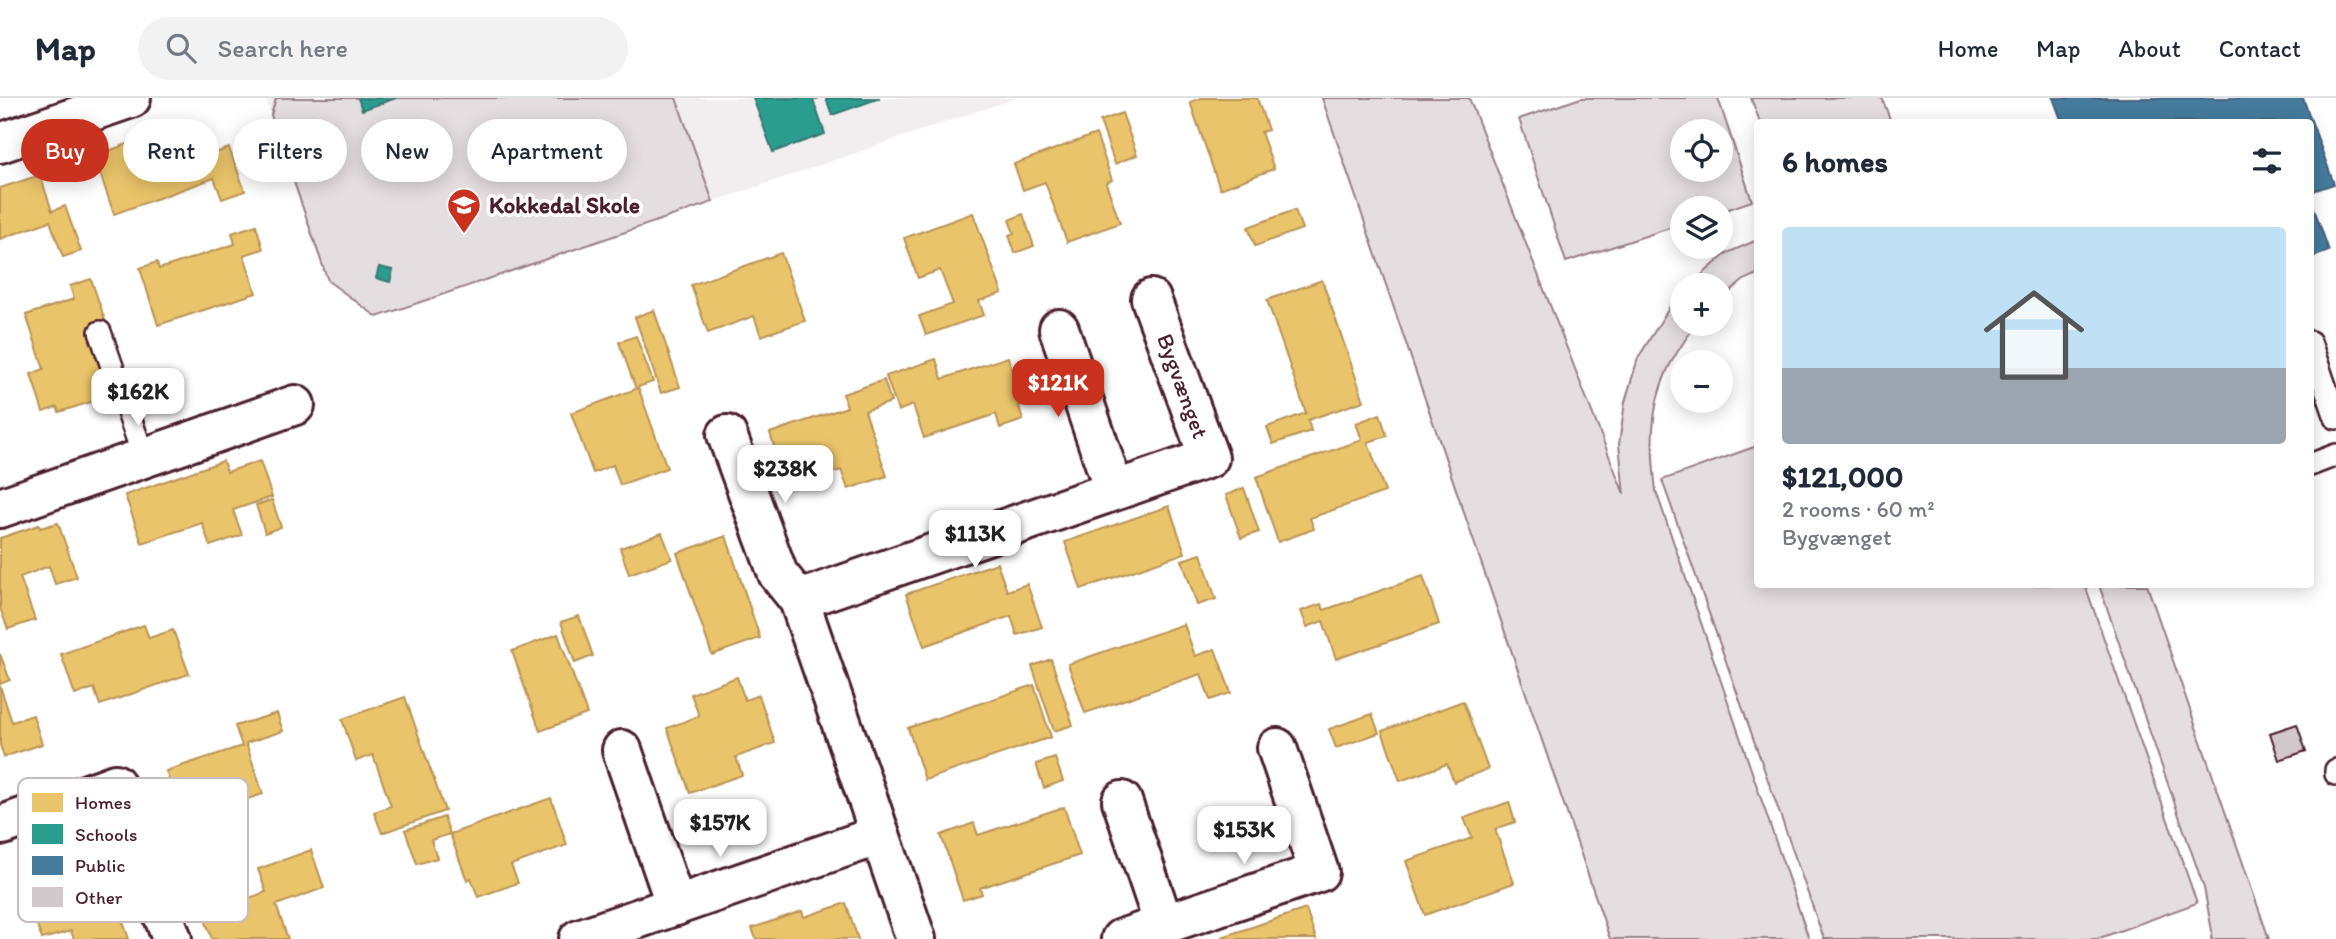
<!DOCTYPE html>
<html lang="en">
<head>
<meta charset="utf-8">
<style>
	:root { --surface:#fff; --page:#f2f2f3; --text:#1f2937; --muted:#747a83; --line:#e0e1e3; --accent:#c8321e }
	body { margin:0; font-family:Itim,sans-serif; background:var(--page); color:var(--text); height:100vh; display:flex; flex-direction:column; font-size:26px; white-space:nowrap }
	* { box-sizing:border-box; margin:0 }
	p { font-size:23px; color:var(--muted) }
	.icon { flex:none; width:38px; height:38px; fill:none; stroke:currentColor; stroke-width:2; stroke-linecap:round; stroke-linejoin:round }
	.map { position:relative; flex:1; overflow:hidden }
	.sheet { position:absolute; left:1754px; top:21px; width:560px; height:469px; display:flex; flex-direction:column; background:var(--surface); border-radius:7px; box-shadow:0 4px 18px #0003 }
	.sheet>* { flex:none }
	.hud { position:absolute; left:21px; top:21px; width:665px; height:63px; display:flex; gap:14px }
	.controls { position:absolute; left:1670px; top:21px; display:grid; gap:14px }
	.controls a { display:grid; place-items:center; width:63px; height:63px; border-radius:50%; background:var(--surface); box-shadow:0 4px 18px #0003; font-size:35px }
	.price { position:absolute; translate:-50% -60px; padding:0 16px; border-radius:14px; background:#fff; color:#222; font-size:23px; line-height:46px; filter:drop-shadow(0 2px 4px #0008) }
	.price::after { content:''; position:absolute; left:50%; top:42px; width:21px; height:16px; margin-left:-10px; background:inherit; clip-path:polygon(0 0,100% 0,50% 100%) }
	.price.selected { background:var(--accent); color:#fff }
	ul { padding:0; list-style:none }
	li { display:grid; align-content:center; gap:14px; height:371px; padding:0 28px }
	li span { display:grid; place-items:center; height:217px; border-radius:7px; color:#555 }
	li>.icon { margin-inline-start:auto }
	span .icon { width:126px; height:126px; fill:#fffc; stroke-width:1 }
	li b { font-size:30px }
	h2 { display:flex; justify-content:space-between; align-items:center; height:84px; padding:0 28px; font-size:30px }
	.chip { padding:0 24px; border-radius:32px; background:var(--surface); box-shadow:0 4px 18px #0003; font-size:24px; line-height:63px }
	.chip.selected { background:var(--accent); color:#fff }
	header { display:flex; align-items:center; gap:42px; box-sizing:border-box; height:98px; padding:0 35px; background:var(--surface); border-bottom:2px solid var(--line) }
	header strong { font-size:33px }
	nav { display:flex; gap:38px; margin-inline-start:auto; font-size:24px }
	.search { width:490px; height:63px; background:var(--page); display:flex; align-items:center; gap:18px; box-sizing:border-box; padding:0 24px; border-radius:38px; color:var(--muted); font-size:26px }
	.map>svg:first-child { display:block }
</style>
</head>
<body>
<header>
<strong>Map</strong>
<div class="search"><svg class="icon" aria-label="search" viewBox="0 0 24 24"><circle cx="10" cy="10" r="6"/><path d="M15 15l6 6"/></svg>Search here</div>
<nav><a>Home</a><a>Map</a><a>About</a><a>Contact</a></nav>
</header>
<div class="map">
<svg width="2336" height="841" viewBox="0 0 2336 841">
	<rect width="100%" height="100%" fill="#fff"/>
	<filter id="ink" filterUnits="userSpaceOnUse"><feTurbulence type="fractalNoise" baseFrequency=".0143" numOctaves="2"/><feDisplacementMap in="SourceGraphic" scale="14" xChannelSelector="R" yChannelSelector="G"/><feConvolveMatrix kernelMatrix="1 2 1 2 8 2 1 2 1" color-interpolation-filters="sRGB"/></filter>
	<g filter="url(#ink)">
		<path fill="#f2eeef" d="M265 0H1016L377 219 328 183Z"/>
		<g fill="#e5dee0" stroke="#987e86" stroke-width="2" fill-rule="evenodd">
			<path d="M276 0H676L713 104 377 219 328 183 271 17Z"/>
			<path d="M1322 0H1469L1624 396 1619 346 1625 304 1638 260 1676 199 1682 194V226H1696C1686 241 1674 257 1667 273 1649 313 1651 351 1656 393L1809 841H1610Z"/>
			<path d="M1581 0H1718L1752 103 1720 114V110H1682V126L1566 164 1519 21ZM1720 33V72H1682V33Z"/>
			<path d="M1751 0H1882L1891 24H1760Z"/>
			<path d="M1757 142V176L1744 182 1720 202V187H1690L1727 155Z"/>
			<path d="M1757 348V486L2085 487 2197 805 2097 841H1824L1662 382Z"/>
			<path d="M2099 487H2147L2269 841H2211L2212 833 2204 790Z"/>
		</g>
		<g fill="#e9c46a" stroke="#b99257" stroke-width="2">
			<path d="M1201 0H1257L1268 32 1261 34 1274 71 1220 91 1190 4Z"/>
			<path d="M1122 15 1137 57 1115 66 1100 23Z"/>
			<path d="M191 23 204 59 229 50 245 93 222 101 214 80 114 116 94 58Z"/>
			<path d="M1096 36 1112 82 1106 85 1120 125 1067 144 1045 84 1023 92 1014 66Z"/>
			<path d="M40 77 52 113 65 108 81 153 63 159 50 123 0 141V90Z"/>
			<path d="M1295 112 1302 131 1255 148 1248 129Z"/>
			<path d="M973 115 1002 195 979 203 984 217 926 237 919 218 953 206 940 172 918 180 904 140Z"/>
			<path d="M1023 116 1034 148 1015 155 1009 137 1014 135 1009 122Z"/>
			<path d="M256 127 263 151 244 157 256 195 158 227 140 170 157 164 159 171 235 146 232 135Z"/>
			<path d="M781 155 805 223 761 238 754 218 708 235 691 187Z"/>
			<path d="M91 181 106 225 91 230 113 297 59 314 57 309 43 314 31 276 44 271 26 217 74 201 70 188Z"/>
			<path d="M1322 182 1364 303 1308 322 1311 333 1273 346 1267 329 1306 315 1267 202Z"/>
			<path d="M654 212 680 289 661 295 635 219Z"/>
			<path d="M636 238 653 284 638 289 667 370 620 387 613 367 593 375 571 315 636 291 619 244Z"/>
			<path d="M1008 259 1024 306 1019 308 1023 322 1000 330 996 316 924 340 913 307 898 313 886 278 936 261 942 281Z"/>
			<path d="M884 282 891 304 865 313 887 378 848 391 841 372 788 390 786 385 773 389 764 362 777 358 770 335 847 309 843 296Z"/>
			<path d="M1380 316 1387 338 1368 344 1385 394 1310 420 1314 431 1278 444 1256 379 1362 342 1356 325Z"/>
			<path d="M223 363 227 374 260 363 272 399 233 412 242 437 210 448 202 425 142 445 125 397Z"/>
			<path d="M1244 390 1259 434 1241 440 1226 397Z"/>
			<path d="M272 402 281 429 265 435 256 407Z"/>
			<path d="M1169 408 1185 455 1081 491 1065 444Z"/>
			<path d="M58 425 77 479 55 486 49 468 20 479 35 522 8 531 0 510V440L39 427 40 430Z"/>
			<path d="M662 435 672 461 629 476 620 450Z"/>
			<path d="M726 438 760 540 712 557 677 455Z"/>
			<path d="M1201 456 1216 501 1197 507 1182 462Z"/>
			<path d="M997 465 1007 493 1027 486 1042 529 1017 537 1011 518 924 548 906 496Z"/>
			<path d="M1423 478 1439 526 1336 561 1323 523 1307 529 1301 513 1321 506 1324 512Z"/>
			<path d="M579 518 593 558 575 565 561 524Z"/>
			<path d="M1184 526 1195 558 1215 551 1231 595 1210 602 1201 576 1085 615 1068 566Z"/>
			<path d="M144 527 149 540 173 532 189 576 100 607 94 590 75 597 61 556Z"/>
			<path d="M558 536 587 616 540 633 512 553Z"/>
			<path d="M0 556 10 582 0 586Z"/>
			<path d="M1051 561 1073 627 1054 633 1032 568Z"/>
			<path d="M737 579 745 602 759 597 775 645 736 659 742 677 690 695 667 630 699 618 691 596Z"/>
			<path d="M1034 587 1051 639 925 682 908 630Z"/>
			<path d="M0 588 12 624 33 617 42 646 4 659 0 647Z"/>
			<path d="M405 599 445 713 382 735 374 714 391 708 373 657 356 663 342 621Z"/>
			<path d="M1463 603 1488 671 1454 684 1447 666 1400 683 1382 633Z"/>
			<path d="M277 615 283 633 246 645 263 696 182 722 166 673 242 648 235 628Z"/>
			<path d="M1372 616 1379 635 1336 650 1329 631Z"/>
			<path d="M1055 660 1063 683 1044 690 1036 666Z"/>
			<path d="M551 700 567 747 511 767 518 785 478 799 471 780 467 782 450 736Z"/>
			<path d="M1509 704 1515 724 1495 731 1514 785 1425 817 1406 763 1472 740 1464 720Z"/>
			<path d="M1064 709 1080 757 980 790 982 796 963 802 941 737 974 725 978 737Z"/>
			<path d="M444 719 450 736 431 742 437 760 417 766 405 732Z"/>
			<path d="M311 752 324 790 276 807 288 841H212L203 816 266 794 258 771Z"/>
			<path d="M64 759 73 784 105 773 129 841H74L71 833 42 841 19 775Z"/>
			<path d="M846 805 858 841H756L752 830 802 813 804 819Z"/>
			<path d="M1306 811 1316 841H1222V839Z"/>
		</g>
		<g fill="#2a9d8f" stroke="#347771" stroke-width="2">
			<path d="M358 0H396L362 12Z"/>
			<path d="M753 0H819L813 2 825 36 773 54Z"/>
			<path d="M826 0H880L832 17Z"/>
			<path d="M379 169 393 172 390 184 376 180Z"/>
		</g>
		<g fill="#457b9d" stroke="#465f7b" stroke-width="2">
			<path d="M2053 0H2303L2334 86 2310 94V24H2062Z"/>
			<path d="M2310 99 2329 153 2310 160Z"/>
		</g>
		<path fill="#d2c7cb" stroke="#4a1f2b" stroke-width="2" d="M2297 626 2306 653 2279 662 2270 635Z"/>
		<g fill="none" stroke-linecap="round" stroke-linejoin="round">
			<g stroke="#4a1f2b" stroke-width="26">
				<g id="service">
					<path d="M100 234 144 360"/>
					<path d="M2310 244 2336 320"/>
					<path d="M2310 367 2336 357"/>
					<path d="M2336 672V676"/>
				</g>
			</g>
			<g stroke="#4a1f2b" stroke-width="44">
				<g id="minor">
					<path d="M0 45 131 0"/>
					<path d="M1059 231 1114 392"/>
					<path d="M727 337 778 476 799 502"/>
					<path d="M0 410 295 307"/>
					<path d="M622 652 676 808"/>
					<path d="M1122 703 1164 827"/>
					<path d="M3 727 115 686 172 841"/>
					<path d="M579 841 880 737"/>
					<path d="M916 841 799 502 1209 360 1151 201"/>
					<path d="M1121 841 1319 774 1277 650"/>
				</g>
			</g>
			<use href="#service" stroke="#fff" stroke-width="21"/>
			<use href="#minor" stroke="#fff" stroke-width="38"/>
		</g>
	</g>
	<defs>
		<g id="school-pin" transform="scale(1.75)"><path d="M0 17L-7.5 6A9.5 9.5 0 1 1 7.5 6Z" fill="#c8321e" stroke="#fff"/><path d="M0-5L7-2L0 1L-7-2ZM-4 1L0 2.5L4 1V4Q0 6-4 4Z" fill="#fff"/></g>
	</defs>
	<g fill-rule="evenodd">
		<use href="#school-pin" x="464" y="107"/>
	</g>
	<g text-anchor="middle" dominant-baseline="central" stroke-width="7" stroke-linejoin="round" paint-order="stroke">
		<g font-size="23" font-weight="bold" fill="#4a1f2b" stroke="#fff" text-anchor="start">
			<text x="489" y="107">Kokkedal Skole</text>
		</g>
		<g font-size="23" fill="#4a1f2b" stroke="#fff">
			<text transform="translate(1183 288) rotate(70)">Bygvænget</text>
		</g>
	</g>
	<rect x="18" y="680" width="230" height="144" rx="10" fill="#fff" stroke="#c9bcbf" stroke-width="2"/>
	<rect x="32" y="695" width="31" height="19" fill="#e9c46a"/>
	<rect x="32" y="726" width="31" height="20" fill="#2a9d8f"/>
	<rect x="32" y="758" width="31" height="19" fill="#457b9d"/>
	<rect x="32" y="789" width="31" height="20" fill="#d2c7cb"/>
	<g font-size="19" fill="#4a1f2b">
		<text x="75" y="711">Homes</text>
		<text x="75" y="743">Schools</text>
		<text x="75" y="774">Public</text>
		<text x="75" y="806">Other</text>
	</g>
</svg>
<div class="controls">
<a><svg class="icon" aria-label="locate" viewBox="0 0 24 24"><circle cx="12" cy="12" r="6"/><path d="M12 2v4M12 18v4M2 12h4M18 12h4"/></svg></a>
<a><svg class="icon" aria-label="layers" viewBox="0 0 24 24"><path d="M12 4l9 5-9 5-9-5zM3 14l9 5 9-5"/></svg></a>
<a>+</a>
<a>−</a>
</div>
<b class="price selected" style="left:1058px;top:321px">$121K</b>
<b class="price" style="left:138px;top:330px">$162K</b>
<b class="price" style="left:785px;top:407px">$238K</b>
<b class="price" style="left:975px;top:472px">$113K</b>
<b class="price" style="left:720px;top:761px">$157K</b>
<b class="price" style="left:1244px;top:768px">$153K</b>
<div class="hud">
<a class="chip selected">Buy</a>
<a class="chip">Rent</a>
<a class="chip">Filters</a>
<a class="chip">New</a>
<a class="chip">Apartment</a>
</div>
<section class="sheet">
<h2>6 homes<svg class="icon" aria-label="filters" viewBox="0 0 24 24"><path d="M4 7h16M4 17h16"/><circle cx="9" cy="7" r="2"/><circle cx="15" cy="17" r="2"/></svg></h2>
<ul>
<li><span style="background:linear-gradient(#bfe0f5 65%,#9aa5b1 0)"><svg class="icon" aria-label="home" viewBox="0 0 24 24"><path d="M3 11l9-7 9 7M6 9v11h12V9"/></svg></span><div><b>$121,000</b><p>2 rooms · 60 m²</p><p>Bygvænget</p></div></li>
</ul>
</section>
</div>
</body>
</html>
